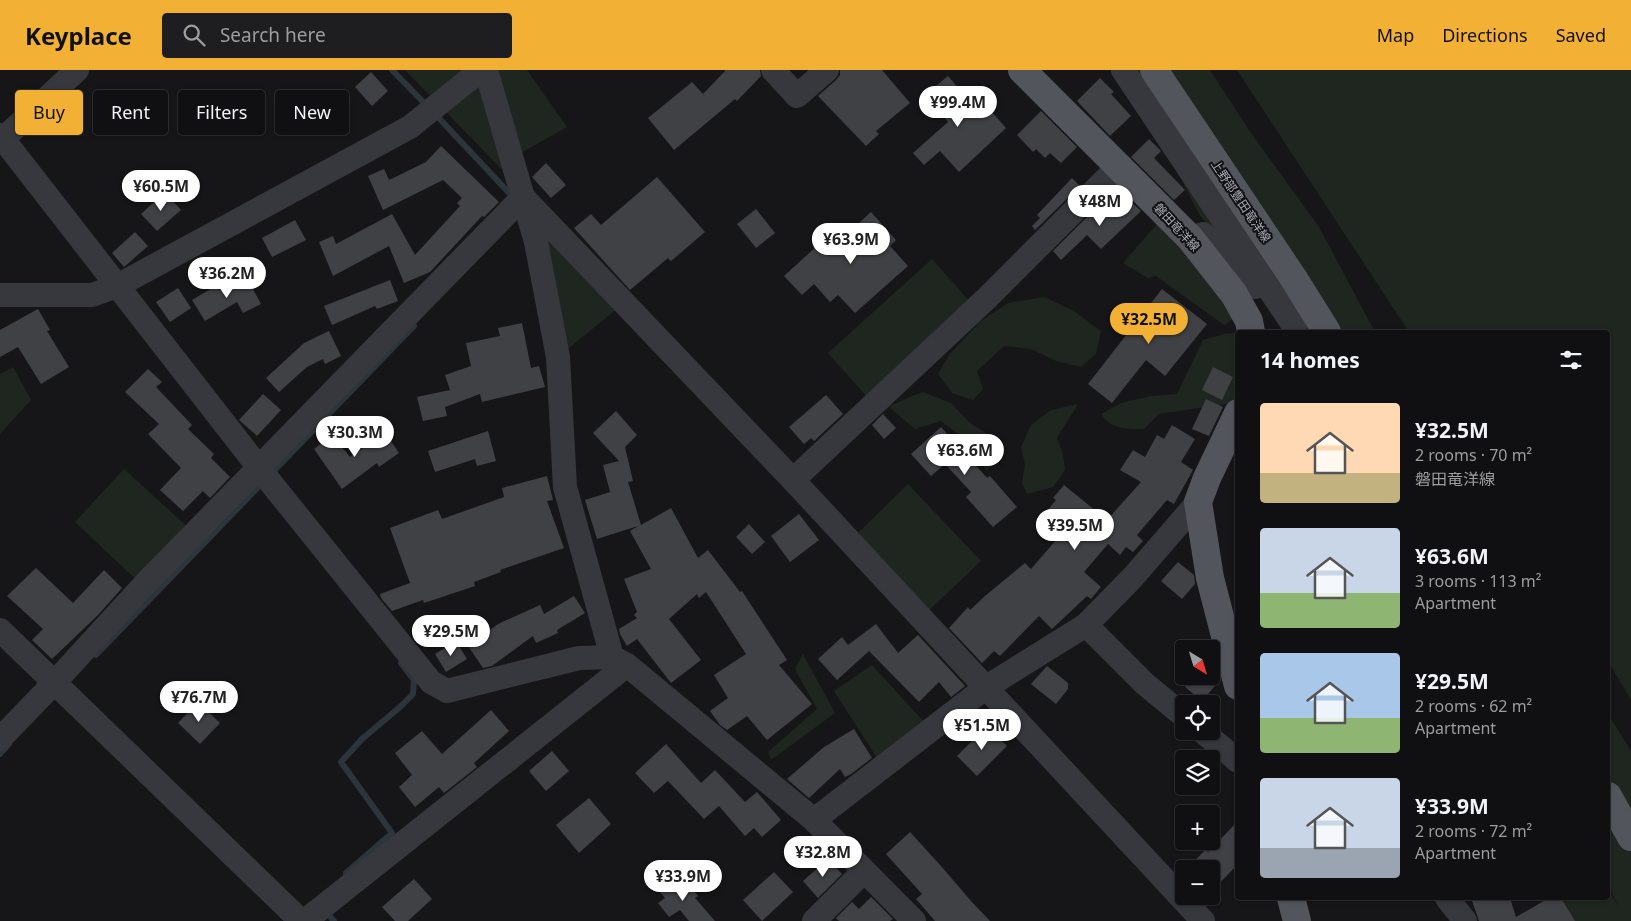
<!DOCTYPE html>
<html lang="en">
<head>
<meta charset="utf-8">
<style>
	:root { --surface:#101012; --page:#1e1e20; --text:#f1f3f6; --muted:#9c9d9f; --line:#303032; --accent:#f2b134 }
	body { margin:0; font-family:"Noto Sans","Noto Sans JP",sans-serif; background:var(--page); color:var(--text); height:100vh; display:flex; flex-direction:column; font-size:19px; white-space:nowrap }
	* { box-sizing:border-box; margin:0 }
	p { font-size:16px; color:var(--muted) }
	.icon { flex:none; width:28px; height:28px; fill:none; stroke:currentColor; stroke-width:2; stroke-linecap:round; stroke-linejoin:round }
	.map { position:relative; flex:1; overflow:hidden }
	.drawer { position:absolute; left:1235px; top:260px; width:375px; height:570px; display:flex; flex-direction:column; background:var(--surface); border-radius:5px; box-shadow:0 1px 4px #0004,0 0 0 1px var(--line) }
	.drawer>* { flex:none }
	.banner { position:absolute; left:15px; top:20px; width:475px; height:45px; display:flex; gap:10px }
	.needle { width:32px; rotate:142deg }
	.buttons { position:absolute; left:1175px; top:570px; display:grid; gap:10px }
	.buttons a { display:grid; place-items:center; width:45px; height:45px; border-radius:5px; background:var(--surface); box-shadow:0 1px 4px #0004,0 0 0 1px var(--line); font-size:25px }
	.price { position:absolute; translate:-50% -42px; padding:0 11px; border-radius:18px; background:#fff; color:#222; font-size:16px; line-height:32px; filter:drop-shadow(0 1px 2px #0008) }
	.price::after { content:''; position:absolute; left:50%; top:30px; width:15px; height:11px; margin-left:-8px; background:inherit; clip-path:polygon(0 0,100% 0,50% 100%) }
	.price.on { background:var(--accent); color:#111 }
	ul { padding:0; list-style:none }
	li { display:flex; align-items:center; gap:15px; height:125px; padding:0 25px }
	li span { display:grid; place-items:center; flex:none; width:140px; height:100px; border-radius:5px; color:#555 }
	li>.icon { margin-inline-start:auto }
	span .icon { width:60px; height:60px; fill:#fffc; stroke-width:1 }
	li b { font-size:21px }
	h2 { display:flex; justify-content:space-between; align-items:center; height:60px; padding:0 25px; font-size:21px }
	.pill { padding:0 18px; border-radius:5px; background:var(--surface); box-shadow:0 1px 4px #0004,0 0 0 1px var(--line); font-size:18px; line-height:45px }
	.pill.on { background:var(--accent); color:#111 }
	header { display:flex; align-items:center; gap:30px; box-sizing:border-box; height:70px; padding:0 25px; background:var(--accent); color:#111 }
	header strong { font-size:24px }
	nav { display:flex; gap:28px; margin-inline-start:auto; font-size:18px }
	.search { width:350px; height:45px; background:var(--page); display:flex; align-items:center; gap:12px; box-sizing:border-box; padding:0 18px; border-radius:5px; color:var(--muted); font-size:19px }
	.map>svg:first-child { display:block }
</style>
</head>
<body>
<header>
<strong>Keyplace</strong>
<div class="search"><svg class="icon" aria-label="search" viewBox="0 0 24 24"><circle cx="10" cy="10" r="6"/><path d="M15 15l6 6"/></svg>Search here</div>
<nav><a>Map</a><a>Directions</a><a>Saved</a></nav>
</header>
<div class="map">
<svg width="1631" height="851" viewBox="0 0 1631 851">
	<rect width="100%" height="100%" fill="#161618"/>
	<g fill="#1e261f">
		<path d="M405 0H527L567 57 512 88 521 119Z"/>
		<path d="M1113 0H1210L1251 63 1319 157 1375 262H1284L1225 177 1199 144 1160 67Z"/>
		<path d="M1237 0H1631V630L1608 591V262H1409Z"/>
		<path d="M533 137 624 233 558 287Z"/>
		<path d="M1158 153 1212 207 1238 246 1224 255 1156 206 1148 208 1123 193Z"/>
		<path d="M932 189 971 233 867 327 828 283Z"/>
		<path d="M1044 227 1074 241 1101 261 1096 284 1081 297 1056 291 1031 279 1004 276 977 301 983 319 973 330 952 323 938 304 949 285 981 251 1008 233Z"/>
		<path d="M1237 263V329L1226 334 1159 344 1144 359C1128 359 1111 360 1101 344L1121 333 1151 326 1177 324 1203 270 1224 264Z"/>
		<path d="M13 297 31 330 0 364V304Z"/>
		<path d="M923 322 951 333 970 353 992 367 995 387 987 401 972 378 961 366 941 351 915 359 889 337 907 328Z"/>
		<path d="M1078 334 1057 368 1063 384 1065 400 1053 417 1027 424 1022 413 1025 394 1021 377 1031 355 1051 340Z"/>
		<path d="M124 399 193 462 143 516 75 452Z"/>
		<path d="M908 414 981 491 924 545 858 463Z"/>
		<path d="M803 584 835 643 771 690 768 682 817 639 795 599Z"/>
		<path d="M872 595 924 652 877 688 834 621Z"/>
		<path d="M1608 644 1631 681V851H1569L1573 849 1558 828H1608V820L1619 837 1608 815Z"/>
	</g>
	<g fill="none" stroke-linecap="round" stroke-linejoin="round">
		<g stroke="#2c353c" stroke-width="6">
			<path d="M392 0 428 37"/>
			<path d="M435 44 511 125 512 131"/>
			<path d="M96 585 414 256"/>
			<path d="M0 684 9 674"/>
			<path d="M346 803 392 763 341 692 362 669 400 637 413 624 414 610 401 593"/>
			<path d="M325 841 334 851"/>
		</g>
	</g>
	<g fill="#404145">
		<path d="M726 0H760L761 6 737 31 735 29 674 80 648 48 692 12 703 24Z"/>
		<path d="M840 0H882L910 33 876 61 879 64 866 76 818 26 836 10 840 5Z"/>
		<path d="M371 2 388 21 372 36 355 17Z"/>
		<path d="M948 6 984 48 992 42 1006 58 959 102 940 81 924 95 913 83 948 52 925 25Z"/>
		<path d="M1100 8 1114 22 1111 24 1131 46 1110 66 1077 31Z"/>
		<path d="M1041 41 1077 77 1061 93 1050 83 1045 88 1036 79 1033 82 1017 65Z"/>
		<path d="M1149 69 1161 81 1154 88 1185 120 1174 130 1131 87Z"/>
		<path d="M441 76 499 132 484 147 482 146 430 202 404 213 389 176 333 206 319 172 333 166 336 174 392 144 415 185 460 136 457 133 462 128 443 110 383 140 368 106 384 99 389 110 426 92Z"/>
		<path d="M546 93 566 115 551 128 532 107Z"/>
		<path d="M657 107 705 162 671 191 668 188 630 220 574 158 591 144 601 155Z"/>
		<path d="M1072 108 1080 116 1035 160 1032 156 1040 148 1037 145Z"/>
		<path d="M165 122 181 140 157 161 141 144Z"/>
		<path d="M1127 128 1141 141 1101 179 1087 165 1061 190 1053 181 1100 134 1103 137 1105 135 1112 142Z"/>
		<path d="M756 139 775 163 756 178 737 154Z"/>
		<path d="M871 142 896 170 890 176 908 196 855 243 838 225 830 232 814 214 802 225 784 206 829 165 837 173Z"/>
		<path d="M295 150 306 170 272 187 262 168Z"/>
		<path d="M135 162 148 176 124 197 112 183Z"/>
		<path d="M246 206 261 234 243 243 237 232 205 251 192 230 217 215 219 220Z"/>
		<path d="M390 210 398 231 377 239 375 236 332 255 324 236Z"/>
		<path d="M178 218 191 238 170 252 156 232Z"/>
		<path d="M1162 219 1207 254 1165 306 1146 290 1112 333 1088 314Z"/>
		<path d="M38 239 50 260 47 261 69 297 41 314 18 277 0 287V260Z"/>
		<path d="M522 253 531 298 539 296 545 317 482 332 480 324 445 337 447 346 423 351 417 327 450 320 445 305 471 296 466 273 500 266 498 258Z"/>
		<path d="M329 261 341 286 325 294 323 289 307 297 279 322 266 308 304 273Z"/>
		<path d="M1213 297 1233 307 1222 330 1202 320Z"/>
		<path d="M148 299 162 312 156 317 192 355 188 359 214 384 211 388 230 407 210 428 203 421 183 441 160 420 181 398 148 364 159 354 125 322Z"/>
		<path d="M263 324 281 340 257 366 239 350Z"/>
		<path d="M826 325 843 344 814 371 811 368 804 374 789 357Z"/>
		<path d="M1206 329 1223 337 1209 366 1192 359Z"/>
		<path d="M616 341 637 365 625 377 633 411 628 412 641 455 671 438 698 488 708 480 740 522 742 521 787 590 779 595 812 634 767 670 747 646 727 660 720 655 710 641 728 628 714 605 746 584 706 522 699 528 697 524 669 549 701 590 671 613 637 569 627 576 620 564 619 559 637 548 634 545 637 542 624 509 651 499 630 461 638 456 597 469 585 430 610 422 603 395 619 391 593 363Z"/>
		<path d="M883 344 896 358 884 369 872 355Z"/>
		<path d="M1172 355 1195 369 1181 392 1193 400 1174 434 1167 430 1137 465 1143 471 1133 482 1126 477 1120 485 1108 474 1084 502 1101 517 1091 529 1087 526 1052 559 1039 546 1000 586 994 581 982 593 949 558 968 537 970 540 985 526 1025 493 1031 499 1057 469 1037 453 1056 430 1053 428 1064 415 1107 450 1141 412 1120 400 1133 380 1145 387 1157 365 1164 369Z"/>
		<path d="M941 357 987 408 990 406 1017 437 993 457 966 427 971 422 945 394 931 406 911 384Z"/>
		<path d="M488 361 496 391 477 396 475 389 435 402 428 381Z"/>
		<path d="M385 362 399 383 379 397 377 393 342 419 314 379 332 365 350 387Z"/>
		<path d="M547 406 553 430 547 431 564 478 500 500 501 502 474 512 475 516 424 533 423 530 392 541 381 528 380 524 410 513 390 458 438 440 442 449 504 427 502 418Z"/>
		<path d="M799 444 819 470 790 492 771 466Z"/>
		<path d="M749 454 765 472 752 484 736 467Z"/>
		<path d="M1178 492 1194 505 1195 514 1182 529 1161 511Z"/>
		<path d="M36 498 73 533 104 500 122 518 98 545 52 589 32 570 43 559 7 526Z"/>
		<path d="M574 526 585 543 557 560 558 563 536 573 533 566 492 596 483 598 468 576 498 554 540 535 544 544Z"/>
		<path d="M876 554 898 583 918 565 965 616 951 627 939 612 919 632 869 581 837 610 818 589 842 567 848 575Z"/>
		<path d="M456 571 467 589 446 602 435 584Z"/>
		<path d="M1047 596 1068 613V619L1056 634 1031 614Z"/>
		<path d="M1194 606H1219L1220 610 1202 631 1185 617Z"/>
		<path d="M198 632 220 653 200 674 178 653Z"/>
		<path d="M491 640 509 661 474 693 477 697 444 723 439 717 415 737 399 717 412 705 395 683 422 661 442 684Z"/>
		<path d="M987 656 1007 676 977 706 957 686Z"/>
		<path d="M854 659 872 688 851 704 845 707 840 699 809 728 787 709 824 677Z"/>
		<path d="M666 674 701 713 715 700 745 732 757 722 781 750 762 767 754 758 745 766 719 736 704 749 668 711 654 723 635 703Z"/>
		<path d="M552 681 569 701 546 721 529 701Z"/>
		<path d="M589 728 611 754 579 783 556 755Z"/>
		<path d="M1238 751V794L1211 822V799H1187L1205 780 1208 782Z"/>
		<path d="M910 762 941 796 971 831 990 851H935L916 829 922 824 886 784Z"/>
		<path d="M828 789 842 804 818 828 803 811Z"/>
		<path d="M774 802 793 822 762 851 743 830Z"/>
		<path d="M683 805 698 826 695 828 715 851H689L680 840 669 847 658 833 665 828 660 822Z"/>
		<path d="M414 809 432 829 408 851H395L382 837Z"/>
		<path d="M871 827 893 849 890 851H839L836 848 852 832 859 839Z"/>
		<path d="M1471 828H1510L1516 847 1549 828H1561L1575 851H1479Z"/>
	</g>
	<g fill="none" stroke-linecap="round" stroke-linejoin="round">
		<g stroke="#37383d" stroke-width="24">
			<path d="M486 0 536 172 558 287 565 417 612 587"/>
			<path d="M773 0 797 26 827 0"/>
			<path d="M1123 0 1294 256 1296 262"/>
			<path d="M0 65 259 398 431 612 447 621 579 588 612 587 627 595 814 750 914 851"/>
			<path d="M3 69 77 0"/>
			<path d="M1190 168 1203 164 1255 217"/>
			<path d="M0 225H92L117 216 410 57 481 0"/>
			<path d="M793 410 987 228 1118 97"/>
			<path d="M1086 555 1145 614 1184 646"/>
			<path d="M0 560 301 851"/>
			<path d="M1202 661 1238 691"/>
			<path d="M0 669 54 613 143 516 523 127 793 410 1203 851"/>
			<path d="M814 750 985 618 1086 555 1133 507 1198 432"/>
			<path d="M1447 828 1465 851"/>
			<path d="M305 851 627 595"/>
			<path d="M814 851 863 802"/>
		</g>
		<g stroke="#53555c" stroke-width="28">
			<path d="M1022 0 1190 168 1234 224 1249 251 1251 262"/>
			<path d="M1154 0 1294 209 1327 262"/>
			<path d="M1238 343 1207 408 1198 432 1210 508 1238 616"/>
			<path d="M1608 726 1631 767"/>
			<path d="M1291 828 1297 851"/>
		</g>
	</g>
	<g text-anchor="middle" dominant-baseline="central" stroke-width="4" stroke-linejoin="round" paint-order="stroke">
		<g font-size="12" fill="#a8adb8" stroke="#111113">
			<text transform="translate(1241 131) rotate(56)">上野部豊田竜洋線</text>
			<text transform="translate(1177 157) rotate(47)">磐田竜洋線</text>
		</g>
	</g>
</svg>
<div class="buttons">
<a><svg class="needle" viewBox="-14 -14 28 28"><path d="M0-13l5 13h-10z" fill="#e53935"/><path d="M0 13l5-13h-10z" fill="#9c9d9f"/></svg></a>
<a><svg class="icon" aria-label="locate" viewBox="0 0 24 24"><circle cx="12" cy="12" r="6"/><path d="M12 2v4M12 18v4M2 12h4M18 12h4"/></svg></a>
<a><svg class="icon" aria-label="layers" viewBox="0 0 24 24"><path d="M12 4l9 5-9 5-9-5zM3 14l9 5 9-5"/></svg></a>
<a>+</a>
<a>−</a>
</div>
<b class="price" style="left:958px;top:58px">¥99.4M</b>
<b class="price" style="left:161px;top:142px">¥60.5M</b>
<b class="price" style="left:1100px;top:157px">¥48M</b>
<b class="price" style="left:851px;top:195px">¥63.9M</b>
<b class="price" style="left:227px;top:229px">¥36.2M</b>
<b class="price on" style="left:1149px;top:275px">¥32.5M</b>
<b class="price" style="left:355px;top:388px">¥30.3M</b>
<b class="price" style="left:965px;top:406px">¥63.6M</b>
<b class="price" style="left:1075px;top:481px">¥39.5M</b>
<b class="price" style="left:451px;top:587px">¥29.5M</b>
<b class="price" style="left:199px;top:653px">¥76.7M</b>
<b class="price" style="left:982px;top:681px">¥51.5M</b>
<b class="price" style="left:823px;top:808px">¥32.8M</b>
<b class="price" style="left:683px;top:832px">¥33.9M</b>
<div class="banner">
<a class="pill on">Buy</a>
<a class="pill">Rent</a>
<a class="pill">Filters</a>
<a class="pill">New</a>
</div>
<section class="drawer">
<h2>14 homes<svg class="icon" aria-label="filters" viewBox="0 0 24 24"><path d="M4 7h16M4 17h16"/><circle cx="9" cy="7" r="2"/><circle cx="15" cy="17" r="2"/></svg></h2>
<ul>
<li><span style="background:linear-gradient(#ffd9b3 70%,#c2b280 0)"><svg class="icon" aria-label="home" viewBox="0 0 24 24"><path d="M3 11l9-7 9 7M6 9v11h12V9"/></svg></span><div><b>¥32.5M</b><p>2 rooms · 70 m²</p><p>磐田竜洋線</p></div></li>
<li><span style="background:linear-gradient(#c9d6e8 65%,#8fb573 0)"><svg class="icon" aria-label="home" viewBox="0 0 24 24"><path d="M3 11l9-7 9 7M6 9v11h12V9"/></svg></span><div><b>¥63.6M</b><p>3 rooms · 113 m²</p><p>Apartment</p></div></li>
<li><span style="background:linear-gradient(#a9c7e8 65%,#8fb573 0)"><svg class="icon" aria-label="home" viewBox="0 0 24 24"><path d="M3 11l9-7 9 7M6 9v11h12V9"/></svg></span><div><b>¥29.5M</b><p>2 rooms · 62 m²</p><p>Apartment</p></div></li>
<li><span style="background:linear-gradient(#c9d6e8 70%,#9aa5b1 0)"><svg class="icon" aria-label="home" viewBox="0 0 24 24"><path d="M3 11l9-7 9 7M6 9v11h12V9"/></svg></span><div><b>¥33.9M</b><p>2 rooms · 72 m²</p><p>Apartment</p></div></li>
</ul>
</section>
</div>
</body>
</html>
